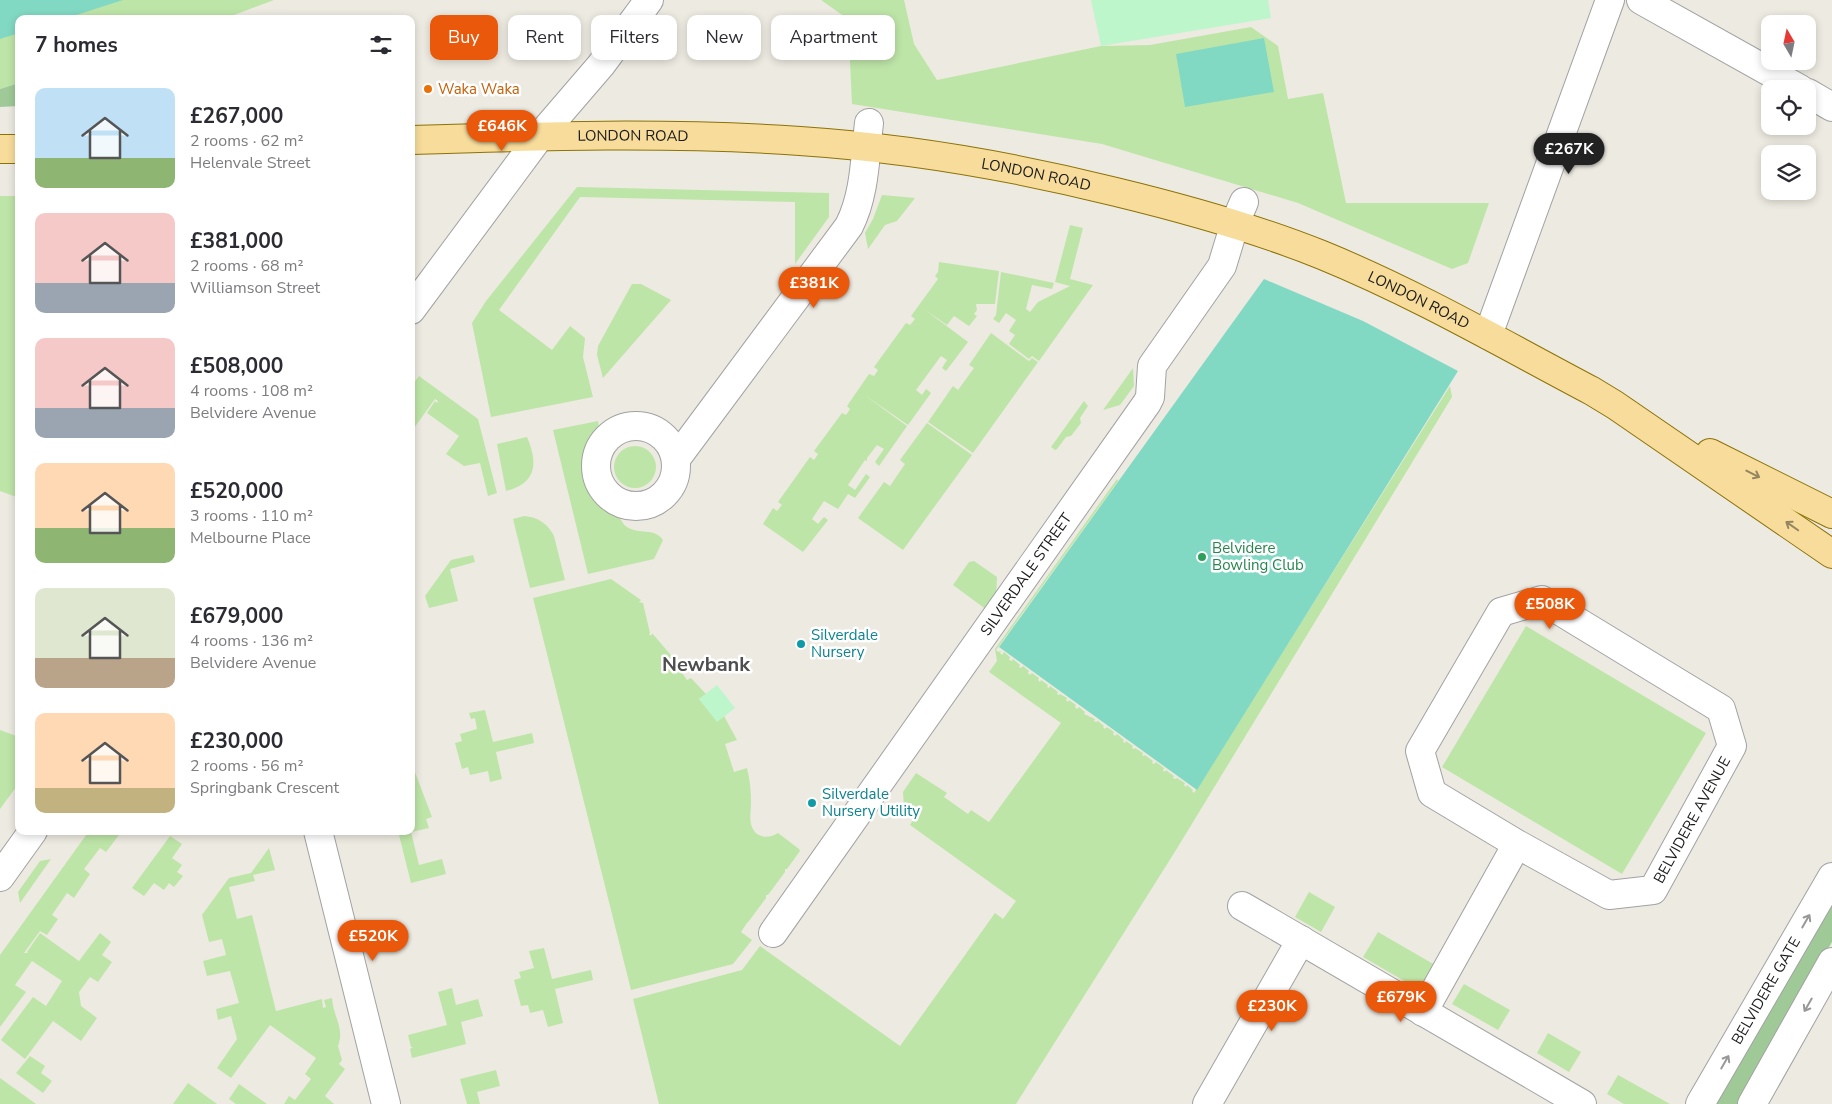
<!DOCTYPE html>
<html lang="en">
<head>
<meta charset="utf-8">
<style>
	:root { --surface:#fff; --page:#f7f7f7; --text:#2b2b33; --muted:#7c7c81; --accent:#ea580c }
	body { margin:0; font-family:"Nunito Sans",sans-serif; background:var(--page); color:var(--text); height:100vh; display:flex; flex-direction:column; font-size:19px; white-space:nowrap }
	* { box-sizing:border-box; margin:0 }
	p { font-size:16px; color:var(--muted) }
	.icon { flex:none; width:28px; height:28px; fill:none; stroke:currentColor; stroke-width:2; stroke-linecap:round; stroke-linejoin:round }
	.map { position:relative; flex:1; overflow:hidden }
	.drawer { position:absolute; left:15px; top:15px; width:400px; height:820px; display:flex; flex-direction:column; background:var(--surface); border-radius:10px; box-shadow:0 2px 8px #0003 }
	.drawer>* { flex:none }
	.guide { position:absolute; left:430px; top:15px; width:475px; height:45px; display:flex; gap:10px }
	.needle { width:32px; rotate:351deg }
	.controls { position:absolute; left:1761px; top:15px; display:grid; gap:10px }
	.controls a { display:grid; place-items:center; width:55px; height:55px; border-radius:10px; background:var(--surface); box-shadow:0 2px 8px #0003; font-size:25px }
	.price { position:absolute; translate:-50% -42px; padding:0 11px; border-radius:18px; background:var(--accent); color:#fff; font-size:16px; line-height:32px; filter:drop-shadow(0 1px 2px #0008) }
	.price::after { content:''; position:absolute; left:50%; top:30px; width:15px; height:11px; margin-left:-8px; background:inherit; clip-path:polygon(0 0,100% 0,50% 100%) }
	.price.current { background:#222; color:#fff }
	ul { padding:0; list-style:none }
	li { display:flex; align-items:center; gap:15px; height:125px; padding:0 20px }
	li span { display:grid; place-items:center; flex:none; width:140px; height:100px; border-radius:10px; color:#555 }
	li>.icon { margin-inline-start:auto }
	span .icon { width:60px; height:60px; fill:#fffc; stroke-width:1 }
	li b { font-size:21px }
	h2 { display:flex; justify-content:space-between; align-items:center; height:60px; padding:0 20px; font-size:21px }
	.chip { padding:0 18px; border-radius:10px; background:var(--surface); box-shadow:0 2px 8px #0003; font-size:18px; line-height:45px }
	.chip.current { background:var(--accent); color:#fff }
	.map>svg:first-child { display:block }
</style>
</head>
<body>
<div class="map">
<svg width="1832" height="1104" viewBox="0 0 1832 1104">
	<rect width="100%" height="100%" fill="#edeae1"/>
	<g fill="#bee5a8">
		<path d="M0 0H274L223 19H19V83L0 89Z"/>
		<path d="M821 0H904L914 44 937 80 1101 46 1150 45 1251 27 1278 46 1288 99 1323 93 1346 203H1489L1468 263 1452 269 1298 203 1102 144 852 104 848 19Z"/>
		<path d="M577 187 829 193V217L795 264V202L580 197 499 310 552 350 570 326 585 338 583 357 593 397 491 417 472 323 486 301Z"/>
		<path d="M882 195 915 198 897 221 885 225 868 249 865 233 873 219Z"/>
		<path d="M0 196H19V498L0 491Z"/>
		<path d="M1070 225 1083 228 1070 279 1093 285 1039 361 1032 356 1029 359 1009 344 1015 335 1009 331 1016 320 1006 313 999 323 993 319 996 315 1001 272 1054 283 1052 289 1032 285 1026 309 1030 312 1038 302 1070 286 1055 282Z"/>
		<path d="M939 262 999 271 995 304H976L977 310 974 314 977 316 969 326 954 316 947 325 924 309 968 342 946 371 942 368 947 360 941 356 916 390 922 395 926 389 931 393 908 425 863 394 907 426 879 466 875 462 884 449 877 445 867 458V461L865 460 848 485 855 490 866 474 870 477 855 498 848 494 838 509 824 501 812 519 818 524 824 517 828 520 803 552 763 524 773 508 777 511 782 505 778 502 810 457 814 460 818 454 814 451 842 413 846 415 850 409 847 406 869 374 874 376 878 370 874 367 906 323 910 325 915 319 911 316 938 279 935 276 938 272Z"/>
		<path d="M632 284H641L671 300 603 378 597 355 598 346Z"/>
		<path d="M991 333 1029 361 1032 358 1038 362 973 453 928 422 953 386 958 390 974 368 969 365Z"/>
		<path d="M1133 368 1134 386 1120 405 1103 410Z"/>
		<path d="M419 376 478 419 497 493 488 496 480 463 464 466 446 454 459 436 427 413 435 401 437 403 438 401 435 399 414 428 411 425V387Z"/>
		<path d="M1450 386 1452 397 1176 850 1016 1104H659L633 999 742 970 760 946 900 1046 995 913 1003 919 1016 901 910 825 914 818 904 807 903 792 916 773 947 793 944 797 968 814 971 810 989 822 1061 723 989 672 997 661 995 649 1117 479 1118 481 996 650 999 652 1001 651 1000 653 1002 655 1004 652 1010 657 1009 660 1012 661 1013 659 1020 665 1019 667 1021 668 1023 666 1029 671 1028 673 1030 675 1032 673 1039 678 1038 680 1040 682 1041 680 1048 685 1047 687 1049 688 1050 686 1058 692 1057 694 1059 695 1060 694 1067 698 1066 700 1068 702 1069 700 1076 705 1075 707 1077 709 1079 707 1085 712 1084 714 1095 719 1094 721 1096 722 1098 721 1104 726 1103 727 1105 729 1107 727 1114 732 1113 734 1115 736 1117 734 1124 740 1123 742 1125 743 1126 741 1133 746 1132 748 1134 749 1135 748 1143 753 1142 755 1144 756 1145 755 1153 761 1152 763 1154 764 1156 762 1164 768 1163 770 1165 772 1166 770 1174 776 1173 778 1175 779 1177 778 1185 783 1184 785 1186 787 1187 785 1193 790 1192 791 1194 793Z"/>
		<path d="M1084 401 1088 406 1080 418 1081 423 1071 436 1066 437 1057 449 1055 450 1051 447Z"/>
		<path d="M598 421 599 427C576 449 577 486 600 507 606 511 612 512 617 516 621 518 623 525 627 527 639 535 654 527 663 540L654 559 588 574 553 430Z"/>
		<path d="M927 423 972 455 903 550 858 518 884 482 890 486 905 464 900 460Z"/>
		<path d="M527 437C538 463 537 483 506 491L497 444Z"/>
		<circle cx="635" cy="467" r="21"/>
		<path d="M524 516C538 517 548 524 554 536L565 580 530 588 513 519Z"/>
		<path d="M473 555 475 562 450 569 458 601 429 608 425 596 451 560Z"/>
		<path d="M974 561 997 577 996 598 987 610 953 585 969 562Z"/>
		<path d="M611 579 641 600 639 602 643 603 650 633 649 635H652V633L681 667 679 668 687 680 691 678 706 694 699 699 717 721 724 716 737 740 725 744 734 772 747 768C750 780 751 791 751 803 751 811 749 820 752 827 756 838 769 839 778 833L799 849 800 851 787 869H785V872L768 895H766V898L749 921 747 923 741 932 752 940 733 964 631 990 533 598Z"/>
		<path d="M1526 626 1706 733 1622 874 1442 767Z"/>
		<path d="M485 710 493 742 532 733 534 743 496 752 502 779 490 782 488 771 470 775 468 767 462 769 455 743 462 741 460 734 477 729 475 718 471 719 469 713Z"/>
		<path d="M0 730 19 737V783L0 809Z"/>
		<path d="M411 766 413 767 432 817 426 819 429 828 411 832 419 865 442 859 446 874 411 883 398 831H411Z"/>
		<path d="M89 831H122L106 852 100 848 84 869 90 874 74 898 67 893 52 915 58 919 47 935 40 931 24 953H28L27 952 40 933 79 961 100 933 111 942 102 955 112 962 98 982 90 977 79 992 81 1006 97 1018 81 1041 53 1021 25 1059 1 1040 33 997 46 1006 62 981 32 961 15 985 26 992 0 1027V955Z"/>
		<path d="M170 836 182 844 172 858 182 865 177 872 183 876 174 887 169 883 164 890 154 883 144 896 132 888Z"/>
		<path d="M269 848 275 870 253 875 255 881 229 887 237 919 252 915 276 1011 322 999 323 1008 326 1007 324 1000 332 998C333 1016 345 1029 338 1046L342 1060 339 1064 345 1069 325 1096 334 1104H284L289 1096 295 1100 311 1079 305 1074 316 1058 270 1025 231 1078 217 1068 237 1039 231 1016 218 1020 216 1009 239 1003 230 971 207 976 203 961 226 955 222 939 209 942 202 915 229 878 251 873Z"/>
		<path d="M51 859 20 903 18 892 40 861Z"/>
		<path d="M1309 892 1335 907 1321 932 1295 917Z"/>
		<path d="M1378 932 1435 965 1420 990 1363 957Z"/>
		<path d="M544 948 552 979 591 970 593 980 555 989 563 1023 548 1027 543 1010 530 1013 528 1005 521 1006 514 980 521 978 519 972 534 968 529 951Z"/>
		<path d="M1464 984 1510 1010 1498 1030 1452 1004Z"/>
		<path d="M452 988 456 1005 478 999 483 1016 461 1022 466 1044 412 1058 410 1049 413 1047H411L408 1035 447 1025 438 992Z"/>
		<path d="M1548 1033 1581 1052 1569 1072 1537 1053Z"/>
		<path d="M30 1056 45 1066 41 1073 52 1081 43 1093 16 1073Z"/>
		<path d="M496 1070 500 1086 477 1092 480 1104H467L460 1079Z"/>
		<path d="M1618 1075 1670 1104H1624L1607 1094Z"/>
		<path d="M0 1078 36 1104H0Z"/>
		<path d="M188 1083 217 1104H173Z"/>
		<path d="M239 1084 267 1104H236L229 1099Z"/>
	</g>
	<g fill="#9fca97">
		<path d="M19 83V106L0 107V89Z"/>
		<path d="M1832 897V942L1737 1104H1713Z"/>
	</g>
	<g fill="#bef6cb">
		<path d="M1091 0H1268L1271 18 1101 46Z"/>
		<path d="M717 685 735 708 717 722 699 699Z"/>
	</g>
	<g fill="#82d9c3">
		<path d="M0 0H123L64 19H19V33L0 39Z"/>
		<path d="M1264 38 1274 92 1185 107 1176 54Z"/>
		<path d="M1264 279 1363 321 1458 371 1197 790 999 647Z"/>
	</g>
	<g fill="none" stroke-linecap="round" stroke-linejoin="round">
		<g stroke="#a2a2a2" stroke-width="30">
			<g id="minor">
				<path d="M1641 0 1800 89"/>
				<path d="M1808 93 1832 107"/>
				<path d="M1488 335 1610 0"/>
				<circle cx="636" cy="466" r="40"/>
				<path d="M676 459 849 226C865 195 865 157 869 123"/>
				<path d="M318 831 386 1104"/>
				<path d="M1242 906 1582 1104"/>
				<path id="s1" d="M773 933 1147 403 1150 397 1152 366 1222 266 1235 223 1244 202"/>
				<path d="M1423 1012 1517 844 1432 793 1420 751 1501 612 1542 600 1721 709 1732 746 1653 890 1609 895 1517 844"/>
				<path d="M1207 1104 1301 940"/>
				<path id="s2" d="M1700 1104 1832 877"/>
				<path d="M1752 1104 1832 962"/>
			</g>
		</g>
		<g stroke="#a2a2a2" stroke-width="30">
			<g id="tertiary">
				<path d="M411 310 540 136 601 65 649 0"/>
				<path d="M0 877 33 831"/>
			</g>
		</g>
		<g stroke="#8c7306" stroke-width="30">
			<g id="primary">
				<path id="s3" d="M411 140C541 136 671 132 800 141 906 148 1012 166 1116 192 1186 209 1255 228 1322 255 1415 293 1503 344 1592 391L1615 405 1832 554"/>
				<path d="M0 149H19"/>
				<path d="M1710 453 1832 514"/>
			</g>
		</g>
		<use href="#minor" stroke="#fff" stroke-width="28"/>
		<use href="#tertiary" stroke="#fff" stroke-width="28"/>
		<use href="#primary" stroke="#f7dc9b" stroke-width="28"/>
	</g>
	<defs><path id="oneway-shaft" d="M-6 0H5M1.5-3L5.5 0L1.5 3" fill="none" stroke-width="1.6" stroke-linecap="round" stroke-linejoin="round" transform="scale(1.25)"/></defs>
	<g stroke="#948561">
		<use href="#oneway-shaft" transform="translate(1753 474) rotate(27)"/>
		<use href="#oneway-shaft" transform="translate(1792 526) rotate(-145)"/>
	</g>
	<g stroke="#989898">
		<use href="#oneway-shaft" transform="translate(1806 921) rotate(-60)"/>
		<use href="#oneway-shaft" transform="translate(1808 1005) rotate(120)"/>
		<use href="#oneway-shaft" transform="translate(1725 1062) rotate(-60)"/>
	</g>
	<circle fill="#e8710a" stroke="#fff" stroke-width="2" cx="428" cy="89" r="5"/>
	<circle fill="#2e9e5b" stroke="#fff" stroke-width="2" cx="1202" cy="557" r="5"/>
	<g fill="#0f9aa8" stroke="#fff" stroke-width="2">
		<circle cx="801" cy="644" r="5"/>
		<circle cx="812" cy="803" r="5"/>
	</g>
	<g text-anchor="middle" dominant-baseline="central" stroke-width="5" stroke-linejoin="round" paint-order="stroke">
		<g font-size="15" fill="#c56008" stroke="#fff" text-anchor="start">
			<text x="438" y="89">Waka Waka</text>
		</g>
		<g font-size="15" fill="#1b1b1b" stroke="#fff">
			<text stroke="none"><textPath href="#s3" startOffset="222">LONDON ROAD</textPath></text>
			<text stroke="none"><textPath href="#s3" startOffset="628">LONDON ROAD</textPath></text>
			<text stroke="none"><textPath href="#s3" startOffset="1032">LONDON ROAD</textPath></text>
			<text stroke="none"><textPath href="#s1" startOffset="439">SILVERDALE STREET</textPath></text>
			<text transform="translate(1692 820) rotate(-61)">BELVIDERE AVENUE</text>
			<text stroke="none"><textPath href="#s2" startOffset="131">BELVIDERE GATE</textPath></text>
		</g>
		<g font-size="15" fill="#27864d" stroke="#fff" text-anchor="start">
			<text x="1212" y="548">Belvidere<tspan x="1212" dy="17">Bowling Club</tspan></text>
		</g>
		<g font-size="15" fill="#0d838f" stroke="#fff" text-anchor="start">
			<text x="811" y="635">Silverdale<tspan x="811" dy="17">Nursery</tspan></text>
			<text x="822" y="794">Silverdale<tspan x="822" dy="17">Nursery Utility</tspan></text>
		</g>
		<g font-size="20" font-weight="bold" fill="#4e4e4e" stroke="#fff">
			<text x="706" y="664">Newbank</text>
		</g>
	</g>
</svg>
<div class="controls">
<a><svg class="needle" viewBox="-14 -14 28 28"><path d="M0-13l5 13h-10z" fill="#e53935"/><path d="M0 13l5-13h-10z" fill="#7c7c81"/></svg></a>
<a><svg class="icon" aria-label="locate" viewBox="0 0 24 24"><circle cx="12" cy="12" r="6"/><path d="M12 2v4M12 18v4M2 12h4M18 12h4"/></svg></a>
<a><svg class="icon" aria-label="layers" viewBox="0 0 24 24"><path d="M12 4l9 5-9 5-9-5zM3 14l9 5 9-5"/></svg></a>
</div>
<b class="price" style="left:502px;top:152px">£646K</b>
<b class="price current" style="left:1569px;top:175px">£267K</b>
<b class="price" style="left:814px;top:309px">£381K</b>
<b class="price" style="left:1550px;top:630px">£508K</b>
<b class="price" style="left:373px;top:962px">£520K</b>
<b class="price" style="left:1401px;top:1023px">£679K</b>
<b class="price" style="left:1272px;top:1032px">£230K</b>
<div class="guide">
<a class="chip current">Buy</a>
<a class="chip">Rent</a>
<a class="chip">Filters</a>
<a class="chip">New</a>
<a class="chip">Apartment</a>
</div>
<section class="drawer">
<h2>7 homes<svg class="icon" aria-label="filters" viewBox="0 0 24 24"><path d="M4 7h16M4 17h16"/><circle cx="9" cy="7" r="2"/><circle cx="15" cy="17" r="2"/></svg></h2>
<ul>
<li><span style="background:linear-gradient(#bfe0f5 70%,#8fb573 0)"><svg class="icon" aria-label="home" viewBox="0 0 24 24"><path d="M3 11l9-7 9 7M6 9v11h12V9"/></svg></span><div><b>£267,000</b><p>2 rooms · 62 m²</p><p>Helenvale Street</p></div></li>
<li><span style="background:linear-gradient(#f6c9c9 70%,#9aa5b1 0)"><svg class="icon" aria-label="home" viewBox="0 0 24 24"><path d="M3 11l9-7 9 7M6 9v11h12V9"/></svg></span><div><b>£381,000</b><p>2 rooms · 68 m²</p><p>Williamson Street</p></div></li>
<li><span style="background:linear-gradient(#f6c9c9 70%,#9aa5b1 0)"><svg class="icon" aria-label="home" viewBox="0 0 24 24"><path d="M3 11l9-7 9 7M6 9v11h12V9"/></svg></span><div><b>£508,000</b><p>4 rooms · 108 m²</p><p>Belvidere Avenue</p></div></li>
<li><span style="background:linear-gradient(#ffd9b3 65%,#8fb573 0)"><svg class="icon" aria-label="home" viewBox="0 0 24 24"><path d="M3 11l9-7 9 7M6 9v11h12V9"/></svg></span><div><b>£520,000</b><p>3 rooms · 110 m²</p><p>Melbourne Place</p></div></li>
<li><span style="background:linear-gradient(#dfe7d0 70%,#b9a48a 0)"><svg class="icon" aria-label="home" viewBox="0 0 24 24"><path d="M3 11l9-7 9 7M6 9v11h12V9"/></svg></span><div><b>£679,000</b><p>4 rooms · 136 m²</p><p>Belvidere Avenue</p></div></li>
<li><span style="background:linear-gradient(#ffd9b3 75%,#c2b280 0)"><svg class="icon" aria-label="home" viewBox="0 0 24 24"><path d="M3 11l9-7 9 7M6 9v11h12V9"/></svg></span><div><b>£230,000</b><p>2 rooms · 56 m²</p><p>Springbank Crescent</p></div></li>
</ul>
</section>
</div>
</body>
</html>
